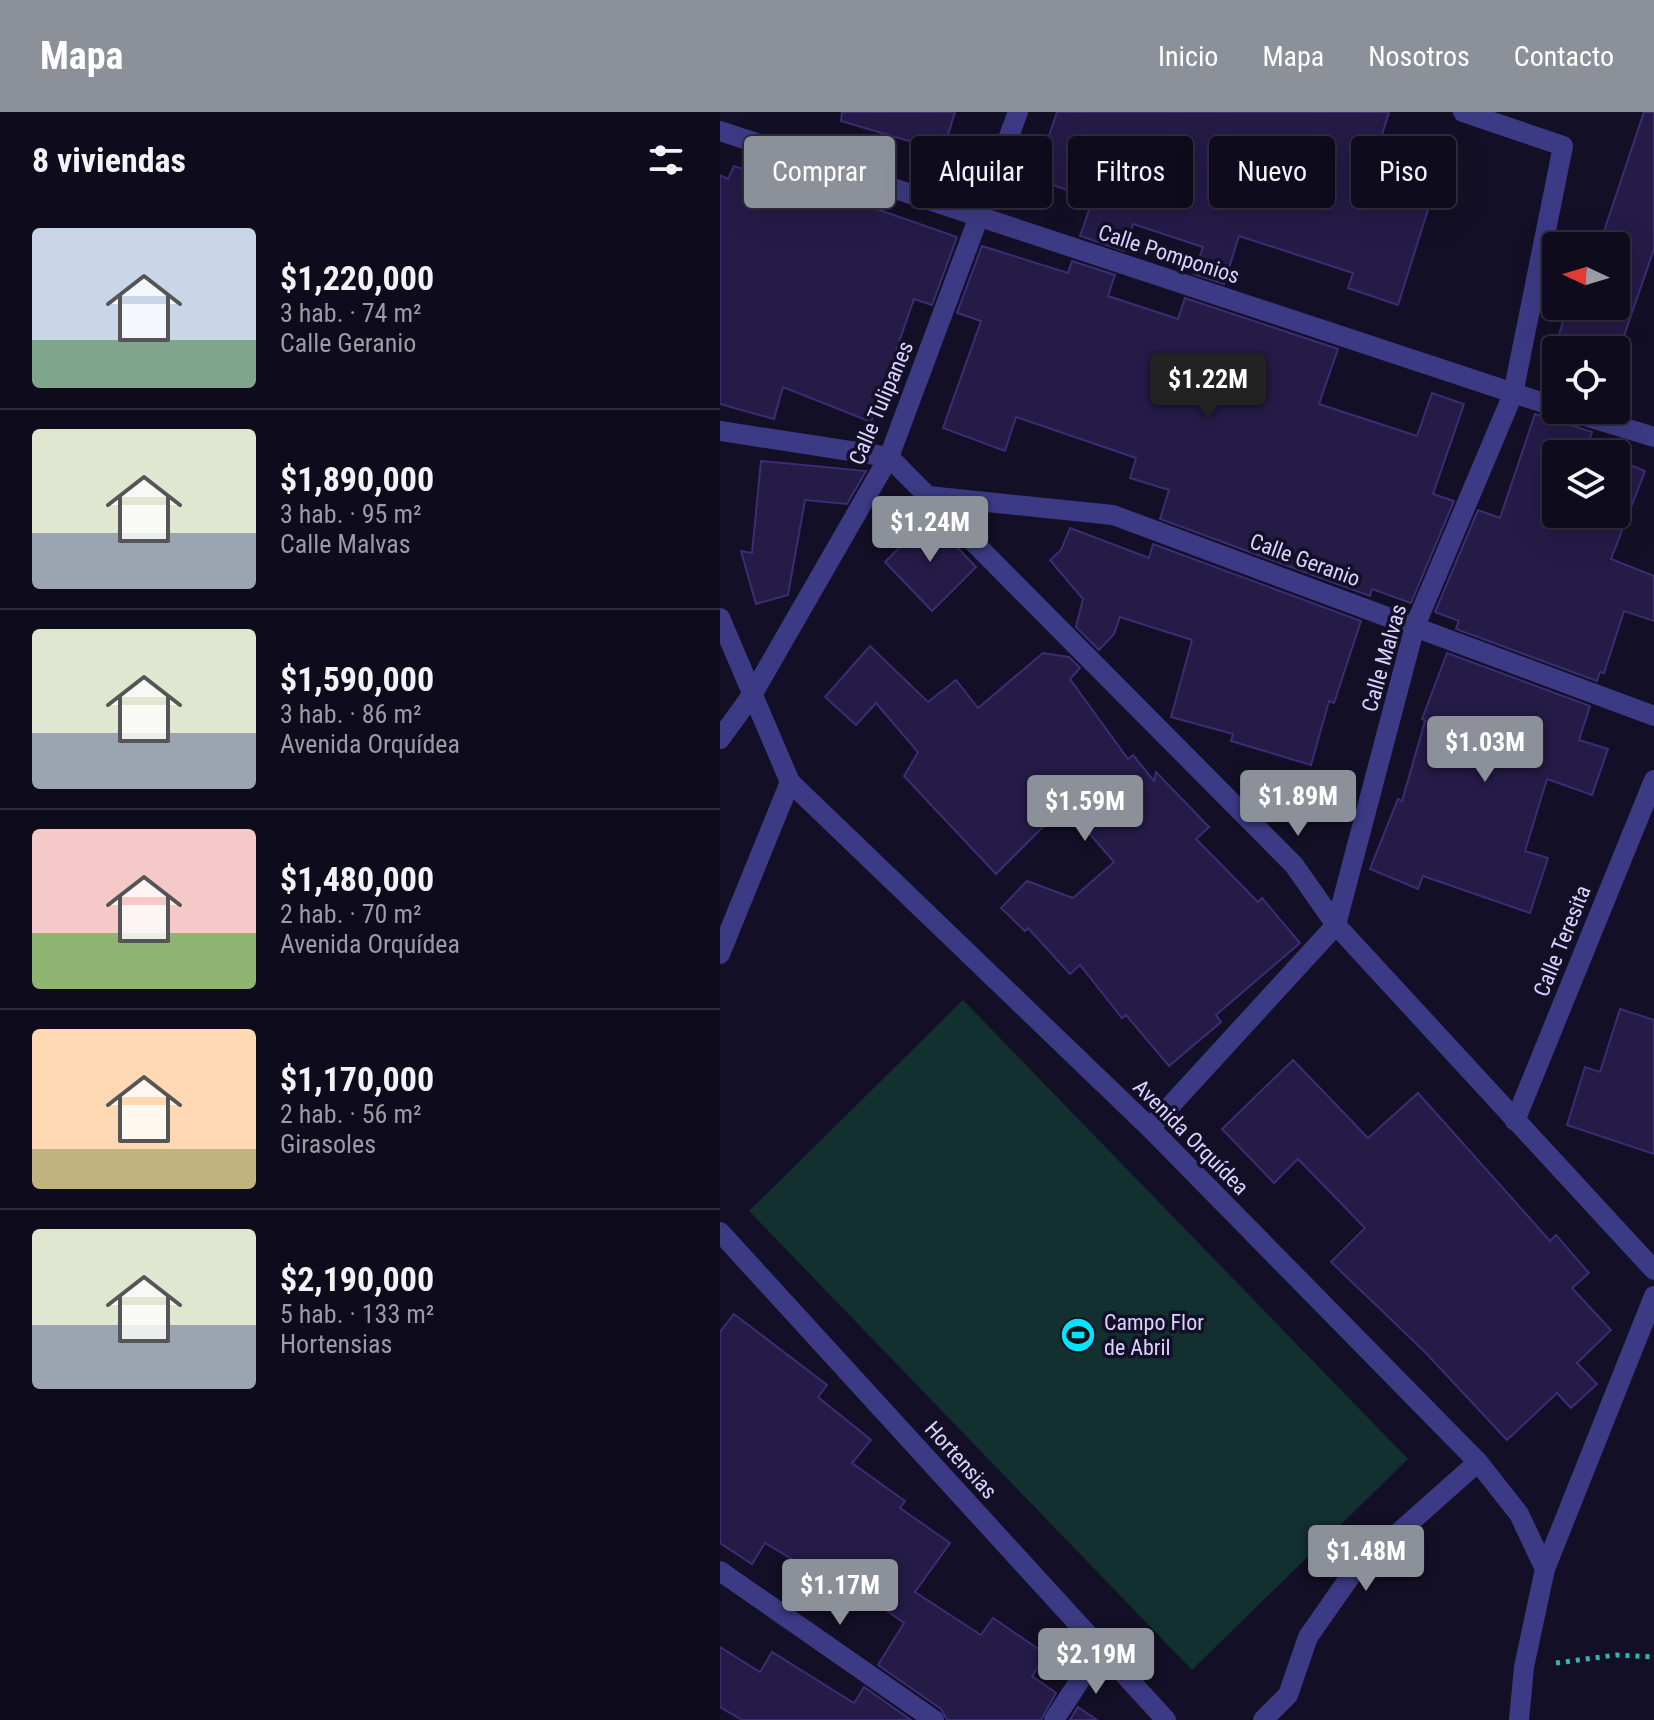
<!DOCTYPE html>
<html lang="es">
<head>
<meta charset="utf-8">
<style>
	:root { --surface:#0e0b1c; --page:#1c1929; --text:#f1f3f6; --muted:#9b9ba3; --line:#2e2b3b; --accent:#8c9099 }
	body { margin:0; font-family:"Roboto Condensed",sans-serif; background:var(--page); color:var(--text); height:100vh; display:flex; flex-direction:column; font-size:30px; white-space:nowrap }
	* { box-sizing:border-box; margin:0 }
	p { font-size:26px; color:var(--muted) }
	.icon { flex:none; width:44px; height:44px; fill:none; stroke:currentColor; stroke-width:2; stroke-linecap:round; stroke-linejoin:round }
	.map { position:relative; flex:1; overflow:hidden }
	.sheet { display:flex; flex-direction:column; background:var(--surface); width:720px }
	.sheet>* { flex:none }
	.guide { position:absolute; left:24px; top:24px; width:760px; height:72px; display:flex; gap:16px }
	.needle { width:52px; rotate:274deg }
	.tools { position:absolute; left:822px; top:120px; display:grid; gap:16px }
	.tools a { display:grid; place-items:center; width:88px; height:88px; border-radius:8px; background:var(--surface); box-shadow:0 8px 32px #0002,0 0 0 2px var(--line); font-size:40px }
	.price { position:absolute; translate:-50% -68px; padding:0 18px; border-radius:8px; background:var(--accent); color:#fff; font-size:26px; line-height:52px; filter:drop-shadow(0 2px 4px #0008) }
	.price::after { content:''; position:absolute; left:50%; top:48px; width:24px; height:18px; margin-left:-12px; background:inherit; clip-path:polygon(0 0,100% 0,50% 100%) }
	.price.current { background:#222; color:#fff }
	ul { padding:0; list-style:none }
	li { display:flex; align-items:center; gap:24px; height:200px; padding:0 32px }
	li+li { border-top:2px solid var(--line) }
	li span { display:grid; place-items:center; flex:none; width:224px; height:160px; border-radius:8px; color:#555 }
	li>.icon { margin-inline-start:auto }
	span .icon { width:96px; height:96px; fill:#fffc; stroke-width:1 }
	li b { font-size:34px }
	h2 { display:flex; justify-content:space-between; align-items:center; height:96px; padding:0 32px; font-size:34px }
	.chip { padding:0 28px; border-radius:8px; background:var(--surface); box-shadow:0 8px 32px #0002,0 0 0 2px var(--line); font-size:28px; line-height:72px }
	.chip.current { background:var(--accent); color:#fff }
	header { display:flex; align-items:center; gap:48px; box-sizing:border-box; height:112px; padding:0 40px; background:var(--accent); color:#fff }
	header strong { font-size:38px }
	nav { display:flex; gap:44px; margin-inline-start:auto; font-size:28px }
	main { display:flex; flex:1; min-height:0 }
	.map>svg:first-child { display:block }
</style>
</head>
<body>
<header>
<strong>Mapa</strong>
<nav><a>Inicio</a><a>Mapa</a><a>Nosotros</a><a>Contacto</a></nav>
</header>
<main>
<section class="sheet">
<h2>8 viviendas<svg class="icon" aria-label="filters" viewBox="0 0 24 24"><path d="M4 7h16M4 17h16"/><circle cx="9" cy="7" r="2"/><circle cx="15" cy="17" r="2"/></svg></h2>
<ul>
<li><span style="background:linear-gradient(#c9d6e8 70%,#7fa58c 0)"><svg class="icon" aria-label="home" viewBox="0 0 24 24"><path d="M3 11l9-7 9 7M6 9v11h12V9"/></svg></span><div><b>$1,220,000</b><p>3 hab. · 74 m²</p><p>Calle Geranio</p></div></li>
<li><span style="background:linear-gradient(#dfe7d0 65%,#9aa5b1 0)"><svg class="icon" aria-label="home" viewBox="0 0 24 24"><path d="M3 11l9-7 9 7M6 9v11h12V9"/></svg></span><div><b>$1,890,000</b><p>3 hab. · 95 m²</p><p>Calle Malvas</p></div></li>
<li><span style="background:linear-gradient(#dfe7d0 65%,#9aa5b1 0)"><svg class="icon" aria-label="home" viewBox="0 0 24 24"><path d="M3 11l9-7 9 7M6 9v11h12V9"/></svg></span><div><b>$1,590,000</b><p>3 hab. · 86 m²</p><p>Avenida Orquídea</p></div></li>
<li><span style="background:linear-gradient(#f6c9c9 65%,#8fb573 0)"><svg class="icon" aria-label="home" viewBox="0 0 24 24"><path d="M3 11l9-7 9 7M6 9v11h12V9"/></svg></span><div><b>$1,480,000</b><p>2 hab. · 70 m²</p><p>Avenida Orquídea</p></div></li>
<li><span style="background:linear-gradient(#ffd9b3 75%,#c2b280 0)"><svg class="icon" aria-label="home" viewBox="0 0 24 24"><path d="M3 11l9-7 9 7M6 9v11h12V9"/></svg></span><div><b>$1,170,000</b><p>2 hab. · 56 m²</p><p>Girasoles</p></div></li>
<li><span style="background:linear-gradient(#dfe7d0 60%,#9aa5b1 0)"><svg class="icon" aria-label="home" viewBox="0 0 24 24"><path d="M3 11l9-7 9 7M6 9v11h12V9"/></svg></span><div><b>$2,190,000</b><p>5 hab. · 133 m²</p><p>Hortensias</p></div></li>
</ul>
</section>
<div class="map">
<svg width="934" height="1608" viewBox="0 0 934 1608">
	<rect width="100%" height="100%" fill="#130f26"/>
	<path fill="#12302f" d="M243 888 688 1347 472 1558 29 1099Z"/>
	<g fill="#241b47" stroke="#3b2d73" stroke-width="2">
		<path d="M122 0H235L223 39 121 9Z"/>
		<path d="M337 0H669L649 65 712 85 678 193 628 176 633 161 519 124 504 172 474 162 483 135 413 112 404 139 360 124 373 87 324 70 330 53 320 50Z"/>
		<path d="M924 0H934V137L896 247V238H836V281L823 277 844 206 854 209 859 194H896V134H879Z"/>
		<path d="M14 54 126 91 128 87 237 125 212 193 194 187 151 310 63 275 54 307 0 292V63L8 67Z"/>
		<path d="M262 134 348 161 352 149 395 163 388 184 458 207 465 186 618 237 599 292 697 324 712 281 744 292 713 382 734 389 691 491 652 477 650 484 440 407 449 378 410 366 416 346 296 305 285 339 223 316 261 209 237 201Z"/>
		<path d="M815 302 872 320 867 336 883 342H836V402H896V347L925 359 891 447 934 464V509L904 499 884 561 880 560 877 569 736 517 739 509 715 500 758 398 780 406Z"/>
		<path d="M41 349 146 359 127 392 85 388 68 483 36 492 21 439 32 441Z"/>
		<path d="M209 406 256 455 212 499 165 450Z"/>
		<path d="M350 416 429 446 433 432 641 509 614 591 609 589 591 653 511 629 513 622 451 605 472 528 400 505 394 522 379 538 356 515 363 487 330 448 341 438Z"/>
		<path d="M150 534 208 590 236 568 258 596 323 541 349 545 360 556 350 567 408 647 413 643 434 669 436 660 489 715 476 727 538 790 542 786 580 831 496 903 501 910 449 954 406 903 402 906 360 853 350 862 308 816 305 819 281 796 307 769 353 786 394 750 345 693 276 762 184 664 198 640 156 591 136 613 105 585Z"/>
		<path d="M727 541 870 594 859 628 888 637 872 683 827 667 805 739 828 746 810 801 703 764 698 777 650 757 678 687 682 689 705 609 702 607Z"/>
		<path d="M900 897 934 908V1042L847 1013 865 955 880 960Z"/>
		<path d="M573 948 648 1026 698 981 830 1129 836 1123 869 1161 852 1176 891 1218 857 1251 877 1272 851 1296 837 1281 787 1328 705 1240 611 1150 645 1116 578 1047 554 1071 502 1017Z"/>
		<path d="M14 1202 107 1273 98 1285 151 1328 132 1351 185 1389 180 1396 230 1431 195 1480 261 1523 273 1506 327 1543 312 1564 336 1581 321 1608H227L221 1597 158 1553 184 1511 128 1471 124 1478 45 1431 32 1452 0 1431V1220Z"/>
		<path d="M0 1535 40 1560 52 1540 134 1591 144 1575 191 1608H22L0 1595Z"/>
		<path d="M358 1595 377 1608H350Z"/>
	</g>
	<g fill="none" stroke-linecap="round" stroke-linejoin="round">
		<path stroke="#2fb8b0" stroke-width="5" stroke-dasharray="4 6" stroke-linecap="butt" d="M836 1551 896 1543 934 1545"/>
		<g stroke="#3d3a85" stroke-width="20">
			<path d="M0 19 836 295"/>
			<path d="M845 298 934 325"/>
			<path d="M0 319 169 345 574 753 616 813 934 1158"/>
			<path d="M208 384 393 403 934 604"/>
			<path d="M0 506 70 670 430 1016 758 1350 799 1402 825 1457 804 1555 799 1608"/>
			<path d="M0 627 32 583 169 345 298 0"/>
			<path d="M0 842 70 670"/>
			<path d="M795 1009 934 668"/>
			<path d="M430 1016 616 813 695 514 793 282 843 34 743 0"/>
			<path d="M0 1120 446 1608"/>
			<path d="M825 1457 934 1184"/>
			<path d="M0 1459 214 1608"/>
			<path d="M334 1608 381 1536"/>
			<path d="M543 1608 568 1583 588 1525 632 1462 758 1350"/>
		</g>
	</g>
	<defs>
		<g id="stadium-disc" transform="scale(1.8)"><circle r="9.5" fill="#00e5ff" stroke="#130f26"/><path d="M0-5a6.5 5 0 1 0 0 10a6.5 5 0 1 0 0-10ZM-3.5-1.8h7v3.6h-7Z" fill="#111"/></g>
	</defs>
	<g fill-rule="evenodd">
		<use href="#stadium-disc" x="358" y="1223"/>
	</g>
	<g text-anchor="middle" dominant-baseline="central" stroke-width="7" stroke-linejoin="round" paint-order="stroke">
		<g font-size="22" fill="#d9d4ff" stroke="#130f26">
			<text transform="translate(449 142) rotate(18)">Calle Pomponios</text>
			<text transform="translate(161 291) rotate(-67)">Calle Tulipanes</text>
			<text transform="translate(585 448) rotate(20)">Calle Geranio</text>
			<text transform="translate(664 546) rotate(-74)">Calle Malvas</text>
			<text transform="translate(842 829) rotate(-68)">Calle Teresita</text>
			<text transform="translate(471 1025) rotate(45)">Avenida Orquídea</text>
			<text transform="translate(241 1348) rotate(48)">Hortensias</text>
		</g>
		<g font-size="22" fill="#d9d4ff" stroke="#130f26" text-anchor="start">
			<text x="384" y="1210">Campo Flor<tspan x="384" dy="25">de Abril</tspan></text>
		</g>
	</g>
</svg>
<div class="tools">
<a><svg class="needle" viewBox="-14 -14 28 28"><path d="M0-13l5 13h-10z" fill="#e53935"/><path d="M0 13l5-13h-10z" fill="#9b9ba3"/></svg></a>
<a><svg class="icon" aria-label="locate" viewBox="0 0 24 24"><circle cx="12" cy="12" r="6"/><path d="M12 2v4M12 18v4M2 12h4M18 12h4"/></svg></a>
<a><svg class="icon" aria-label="layers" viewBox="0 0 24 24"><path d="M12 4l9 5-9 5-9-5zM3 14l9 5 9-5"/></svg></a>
</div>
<b class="price current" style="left:488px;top:309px">$1.22M</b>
<b class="price" style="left:210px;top:452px">$1.24M</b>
<b class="price" style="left:765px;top:672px">$1.03M</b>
<b class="price" style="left:578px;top:726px">$1.89M</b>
<b class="price" style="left:365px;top:731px">$1.59M</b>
<b class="price" style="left:646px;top:1481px">$1.48M</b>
<b class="price" style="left:120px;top:1515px">$1.17M</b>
<b class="price" style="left:376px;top:1584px">$2.19M</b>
<div class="guide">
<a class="chip current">Comprar</a>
<a class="chip">Alquilar</a>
<a class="chip">Filtros</a>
<a class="chip">Nuevo</a>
<a class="chip">Piso</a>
</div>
</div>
</main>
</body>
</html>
